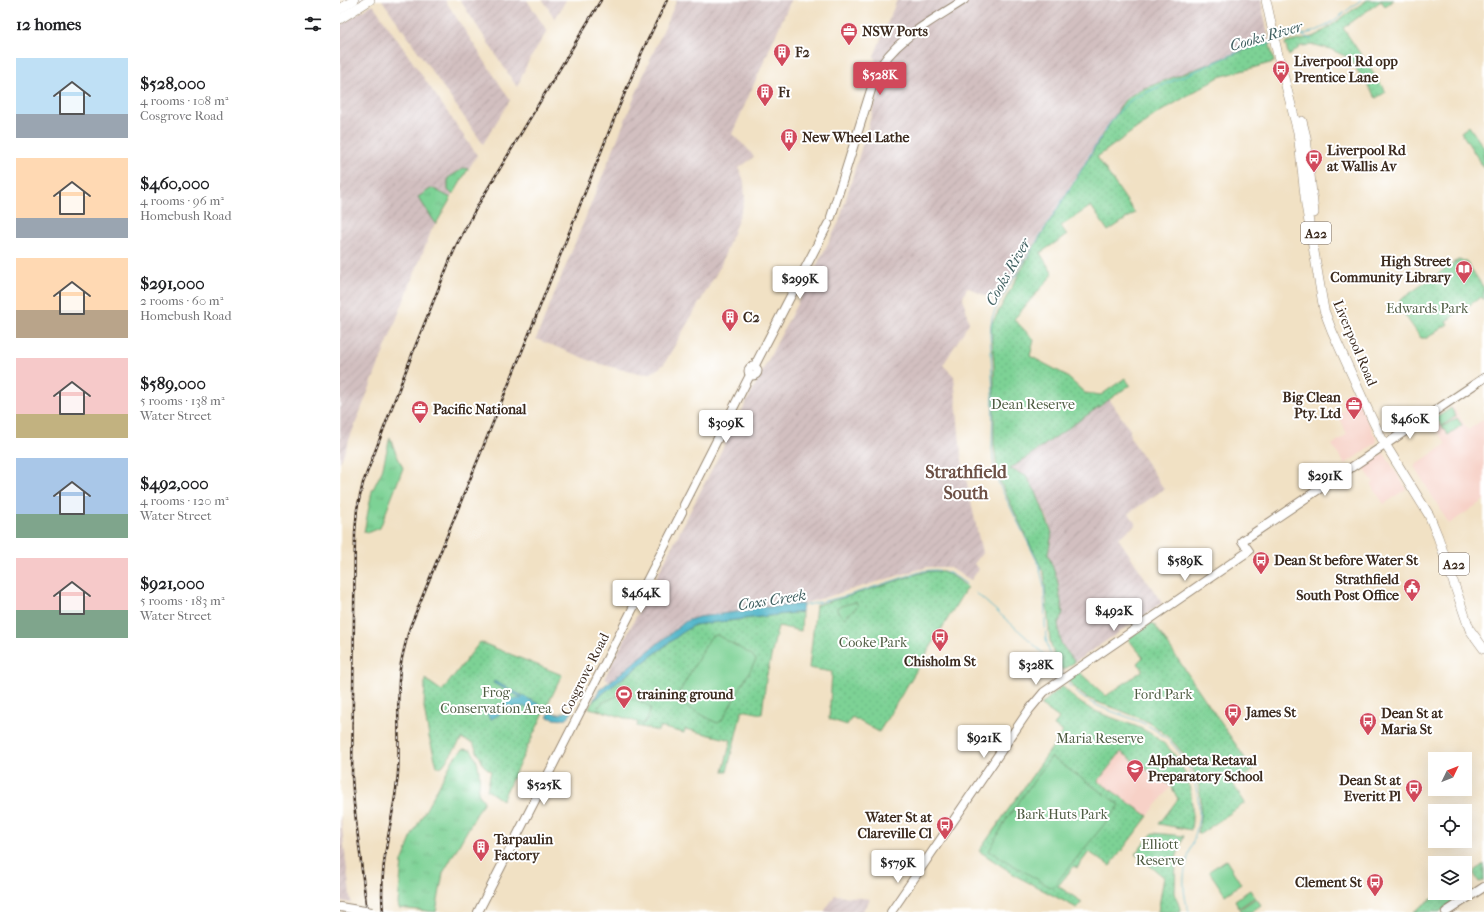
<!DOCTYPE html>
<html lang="en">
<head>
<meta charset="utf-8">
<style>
	:root { --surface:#fff; --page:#f6f6f6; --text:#202124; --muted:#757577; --accent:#d1495b }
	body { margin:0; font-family:"IM FELL French Canon",serif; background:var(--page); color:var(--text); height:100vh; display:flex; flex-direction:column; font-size:15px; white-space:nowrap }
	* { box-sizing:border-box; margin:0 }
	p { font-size:13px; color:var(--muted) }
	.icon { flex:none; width:22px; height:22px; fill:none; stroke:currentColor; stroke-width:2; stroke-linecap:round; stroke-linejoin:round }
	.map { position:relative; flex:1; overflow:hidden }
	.sheet { display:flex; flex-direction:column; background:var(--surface); width:340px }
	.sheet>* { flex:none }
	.needle { width:26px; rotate:47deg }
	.buttons { position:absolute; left:1088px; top:752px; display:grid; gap:8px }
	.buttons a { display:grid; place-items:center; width:44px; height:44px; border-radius:0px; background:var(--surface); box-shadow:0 4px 16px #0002; font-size:20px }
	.price { position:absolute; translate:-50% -34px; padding:0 9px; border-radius:4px; background:#fff; color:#222; font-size:13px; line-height:26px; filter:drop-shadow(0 1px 2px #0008) }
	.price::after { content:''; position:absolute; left:50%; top:24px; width:12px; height:9px; margin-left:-6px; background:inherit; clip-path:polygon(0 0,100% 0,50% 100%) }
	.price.on { background:var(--accent); color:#fff }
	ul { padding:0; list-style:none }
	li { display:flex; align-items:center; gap:12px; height:100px; padding:0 16px }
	li span { display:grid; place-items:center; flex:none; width:112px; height:80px; border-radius:0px; color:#555 }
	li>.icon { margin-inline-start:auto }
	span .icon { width:48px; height:48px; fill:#fffc; stroke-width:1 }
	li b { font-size:17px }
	h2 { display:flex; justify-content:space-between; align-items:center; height:48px; padding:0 16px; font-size:17px }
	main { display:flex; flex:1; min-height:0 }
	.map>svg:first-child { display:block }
</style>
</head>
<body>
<main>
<section class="sheet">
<h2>12 homes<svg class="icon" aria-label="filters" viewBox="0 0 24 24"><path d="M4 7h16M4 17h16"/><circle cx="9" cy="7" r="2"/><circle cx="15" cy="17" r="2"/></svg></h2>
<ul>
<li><span style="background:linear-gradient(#bfe0f5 70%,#9aa5b1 0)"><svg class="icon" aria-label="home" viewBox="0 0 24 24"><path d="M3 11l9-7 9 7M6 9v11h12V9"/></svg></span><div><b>$528,000</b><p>4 rooms · 108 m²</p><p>Cosgrove Road</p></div></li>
<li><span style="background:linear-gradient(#ffd9b3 75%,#9aa5b1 0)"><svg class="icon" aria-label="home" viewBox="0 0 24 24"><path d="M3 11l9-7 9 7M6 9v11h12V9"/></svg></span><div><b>$460,000</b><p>4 rooms · 96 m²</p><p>Homebush Road</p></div></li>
<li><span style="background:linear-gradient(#ffd9b3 65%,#b9a48a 0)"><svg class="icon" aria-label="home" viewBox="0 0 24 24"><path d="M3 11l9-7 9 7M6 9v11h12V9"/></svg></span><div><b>$291,000</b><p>2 rooms · 60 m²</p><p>Homebush Road</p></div></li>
<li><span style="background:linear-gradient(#f6c9c9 70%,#c2b280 0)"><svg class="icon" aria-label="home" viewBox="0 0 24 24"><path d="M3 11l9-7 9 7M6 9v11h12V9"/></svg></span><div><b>$589,000</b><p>5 rooms · 138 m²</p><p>Water Street</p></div></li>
<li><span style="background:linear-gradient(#a9c7e8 70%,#7fa58c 0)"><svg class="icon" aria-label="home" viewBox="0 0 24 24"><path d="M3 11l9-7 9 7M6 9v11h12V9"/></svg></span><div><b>$492,000</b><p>4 rooms · 120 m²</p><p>Water Street</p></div></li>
<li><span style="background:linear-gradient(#f6c9c9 65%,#7fa58c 0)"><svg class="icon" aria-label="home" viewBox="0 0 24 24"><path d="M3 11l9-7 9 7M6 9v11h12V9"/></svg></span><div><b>$921,000</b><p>5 rooms · 183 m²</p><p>Water Street</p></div></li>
</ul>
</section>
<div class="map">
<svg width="1144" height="912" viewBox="0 0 1144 912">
	<defs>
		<pattern id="industrial-furrows" width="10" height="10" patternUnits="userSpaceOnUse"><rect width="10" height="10" fill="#d2bfc0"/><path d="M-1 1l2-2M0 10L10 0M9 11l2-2" fill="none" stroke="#b5a4a5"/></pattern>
		<pattern id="grass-tufts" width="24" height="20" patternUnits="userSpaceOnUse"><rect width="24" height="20" fill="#7dd295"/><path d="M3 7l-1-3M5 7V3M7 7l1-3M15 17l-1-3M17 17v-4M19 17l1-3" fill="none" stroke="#6db480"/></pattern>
		<pattern id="park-dots" width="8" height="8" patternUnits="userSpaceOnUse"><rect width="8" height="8" fill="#7dd295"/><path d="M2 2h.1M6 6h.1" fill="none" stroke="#6db480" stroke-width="1.8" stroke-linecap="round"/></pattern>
	</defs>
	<rect width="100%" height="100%" fill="#fff"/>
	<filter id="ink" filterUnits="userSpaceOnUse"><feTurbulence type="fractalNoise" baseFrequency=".025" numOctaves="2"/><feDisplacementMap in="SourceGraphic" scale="8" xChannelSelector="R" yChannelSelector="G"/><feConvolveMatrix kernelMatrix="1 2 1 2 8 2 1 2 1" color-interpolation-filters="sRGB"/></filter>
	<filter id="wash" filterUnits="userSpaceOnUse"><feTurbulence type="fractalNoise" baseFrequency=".012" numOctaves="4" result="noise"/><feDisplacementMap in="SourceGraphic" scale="16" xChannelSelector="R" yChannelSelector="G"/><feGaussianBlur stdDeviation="0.9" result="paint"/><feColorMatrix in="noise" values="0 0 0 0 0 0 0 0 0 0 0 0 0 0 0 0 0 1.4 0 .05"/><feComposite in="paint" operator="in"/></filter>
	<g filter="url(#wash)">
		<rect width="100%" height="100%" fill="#f1e1c4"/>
		<g fill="#f7d1c7">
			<path d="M1018 400 1037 441 1036 443 1005 464 992 445 1007 434 998 414Z"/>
			<path d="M1113 407 1128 430 1144 419V500L1109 524 1074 466 1106 444 1091 421Z"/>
			<path d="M1044 453 1066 489 1044 504 1031 485 1034 483 1023 467Z"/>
			<path d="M781 752 831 786 808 816 758 781Z"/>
		</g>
		<g fill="url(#industrial-furrows)">
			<path d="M42 0H105L170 100 143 144Z"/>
			<path d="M120 0H187L207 31 188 62 177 87Z"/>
			<path d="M203 0H226L215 19Z"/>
			<path d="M337 0H451L392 134 407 148 414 157 399 168 404 181 405 198 402 209 380 267 324 364 319 368 311 373 299 374 256 363 196 339 308 64Z"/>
			<path d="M557 0H921L929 41 797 91 784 101 658 302 627 287 623 298 629 323 603 365 614 376 621 455 642 553 634 564 639 569 631 580 608 567H587L463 604 430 607H413L412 610 358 617 346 621 271 681 264 679 499 222 542 80 534 56Z"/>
			<path d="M31 5 34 6 137 155 92 229 0 463V25Z"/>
			<path d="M769 399 790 430V437L824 489 789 513 796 525 778 538 822 603 735 662 721 644 718 624 723 613 717 579 708 554 712 533 709 522 696 492 669 469Z"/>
			<path d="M0 811 10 895 11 903 0 901Z"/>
			<path d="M495 895 512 897 530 899 522 912H484Z"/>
		</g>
		<g fill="url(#grass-tufts)" stroke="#5c7e5a">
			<path d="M1129 126 1144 148V168L1121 132Z"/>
			<path d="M124 168 128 169 113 195 108 190V178Z"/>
			<path d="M92 188 111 198 96 224 78 197Z"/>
			<path d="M50 437 55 451 63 468 40 528 30 532H24L32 491 42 471Z"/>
			<path d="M123 749 131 750C140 762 141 779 138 793L144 801 103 873 96 912 59 908 58 903 62 862 73 833 114 758Z"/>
		</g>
		<g fill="url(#park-dots)" stroke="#5c7e5a">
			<path d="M1027 0H1054L1045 6 1041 1 1003 28 1046 92 1036 98 1009 58 990 49 975 45 961 46 949 56 945 43 973 37 979 34Z"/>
			<path d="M929 41 934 62 879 77 815 115 757 157 795 213 768 231 751 206 721 226 727 235 700 253 713 274 674 319 694 340 690 356 724 374 745 393 761 395 785 378 790 385 670 469 686 476 696 492 712 533 708 554 717 579 723 613 718 624 721 644 735 662 722 670 715 659 710 641 704 574 658 477 654 445V367L651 325 694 247 784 101 797 91Z"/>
			<path d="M1118 260 1126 261 1144 288V300L1141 297 1106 321 1108 324 1087 338H1081L1059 307 1060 300Z"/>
			<path d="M595 571C609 572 616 578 627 587L539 732 512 717 507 725 489 719 492 672 469 668 476 605 506 597 584 572Z"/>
			<path d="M462 612 461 631 438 626 426 679 422 714 402 710 387 772H383L391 740 345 729 344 733 320 727 318 731 297 726 298 720 249 708 253 701 342 633 354 625Z"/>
			<path d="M811 623 814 624 913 770 893 784 905 803 860 834 858 833C865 794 860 770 832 741 825 734 817 727 808 722 797 717 785 712 774 708 753 701 743 699 728 680L739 672 766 696 802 671V668L797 663 803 657 788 639Z"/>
			<path d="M140 642 222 675 162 800 147 790 151 771 144 766 133 743 122 739 101 768 97 766 89 737 84 708 85 679 102 691Z"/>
			<path d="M722 686C727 690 731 695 735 699 754 714 779 719 800 728 842 747 857 787 851 830L819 824 838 799 831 786 781 752 758 781 808 816 770 866 749 852 737 868 734 866 718 886 742 902 737 908 678 877 639 851 723 732 714 726 719 718 701 705Z"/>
			<path d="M813 833 844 836 836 858 835 893 841 912H818L824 877 795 854Z"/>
			<path d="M1144 864V881L1139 882 1134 874 1135 871Z"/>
			<path d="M1125 880 1130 888V892L1099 912H1073L1100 893H1125Z"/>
		</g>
		<g fill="#7dd295" stroke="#5c7e5a">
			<path d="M1111 408 1116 416 1102 426 1096 418Z"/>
			<path d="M1117 418 1122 425 1108 435 1102 427Z"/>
			<path d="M516 602 518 606 504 618 497 611V607Z"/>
			<path d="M377 635 412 655 416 660 382 720 378 723 375 722 339 702 338 698 340 691 370 638 372 636Z"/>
			<path d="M281 694 304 703 311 708 307 720 303 724 257 709 262 703Z"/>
			<path d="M711 757 780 805 712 888 649 851 666 820Z"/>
			<path d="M886 860 901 884 885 895 869 871Z"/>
			<path d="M910 890 915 897 899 908 895 900Z"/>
			<path d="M916 898 921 905 911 912H902L900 909Z"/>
		</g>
		<g fill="#47b1c6" stroke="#416e72">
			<path d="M463 604 462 612 354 625 342 633 253 701 259 690 346 621 358 617 411 610 413 607H430Z"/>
			<path d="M154 681 201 705 198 712C175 701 171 708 150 720L147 713 169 700 182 698 153 683Z"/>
			<path d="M234 709C227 722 221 721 207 717L210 712 219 714Z"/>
		</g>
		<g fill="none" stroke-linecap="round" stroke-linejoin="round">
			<g stroke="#47b1c6" stroke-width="1">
				<path d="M963 36 971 39"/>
				<path d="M939 41 976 31 988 25 1021 0"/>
				<path d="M636 593 686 637 715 665"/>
				<path d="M463 606 506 596 583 571C604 568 610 572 626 584"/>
				<path d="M722 676 717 667 709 651 706 639 705 623 704 587 699 565 659 484 654 467 652 448 653 393 650 333 652 318 659 302C686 259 713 215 740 172 754 149 773 110 796 97L905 49 932 43"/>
				<path d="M727 682C745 707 776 711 803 723 828 735 848 757 855 784 858 796 861 810 858 823 856 836 850 848 847 861 842 878 843 895 849 912"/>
			</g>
		</g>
	</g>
	<g filter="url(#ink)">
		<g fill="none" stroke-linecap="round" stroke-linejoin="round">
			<g stroke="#968671" stroke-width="10">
				<g id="major">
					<path d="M491 217 536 74C554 39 592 21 624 0"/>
					<circle cx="413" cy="371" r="4.5"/>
					<path d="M414 367 488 224"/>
					<path d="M344 505 410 375"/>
					<path d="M0 907 18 910"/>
					<path d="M138 912 342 512"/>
					<path d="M551 912 689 710 704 692 909 551 902 541 911 535 1144 378"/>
					<path d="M1106 912 1144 887"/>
				</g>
			</g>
			<g stroke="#968671" stroke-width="10">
				<g id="highway">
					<path d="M926 0 937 51 958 132 966 205 984 310 992 331 1032 419 1042 439 1089 515 1098 537 1127 622 1130 630 1144 649"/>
					<path d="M0 9 14 0"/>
					<path d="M0 19 30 0"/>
					<path d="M962 121 966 137 974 213"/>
				</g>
			</g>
			<use href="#major" stroke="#fff" stroke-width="8"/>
			<use href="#highway" stroke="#fff" stroke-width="9"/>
			<g stroke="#3b2a1e" stroke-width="2.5">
				<g id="rail">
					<path d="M27 912 14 804 12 777 15 533 17 509 23 483 73 352 110 260 117 244 138 205 261 0"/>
					<path d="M43 912C38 865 54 819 58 773 60 738 56 703 60 669 62 655 66 641 70 627L189 334 276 114 302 52 327 0"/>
				</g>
			</g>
			<use href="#rail" stroke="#fff" stroke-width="1" stroke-dasharray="3" stroke-linecap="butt"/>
			<g stroke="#968671" stroke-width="10" stroke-linecap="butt">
				<path id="major-bridge" d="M18 910 32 912"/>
			</g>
			<use href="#major-bridge" stroke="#fff" stroke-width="8"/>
		</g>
	</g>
	<defs>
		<g id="office-pin" transform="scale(0.9)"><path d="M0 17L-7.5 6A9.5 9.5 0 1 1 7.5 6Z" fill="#d1495b" stroke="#fff"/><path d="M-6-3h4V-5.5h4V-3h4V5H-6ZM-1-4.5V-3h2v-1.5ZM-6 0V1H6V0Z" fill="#fff"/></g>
		<g id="building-pin" transform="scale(0.9)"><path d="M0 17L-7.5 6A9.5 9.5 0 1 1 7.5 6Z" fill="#d1495b" stroke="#fff"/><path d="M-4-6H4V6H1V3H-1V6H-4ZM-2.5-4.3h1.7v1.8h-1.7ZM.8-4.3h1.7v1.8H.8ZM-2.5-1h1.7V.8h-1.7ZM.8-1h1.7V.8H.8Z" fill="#fff"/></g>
		<g id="bus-pin" transform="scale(0.9)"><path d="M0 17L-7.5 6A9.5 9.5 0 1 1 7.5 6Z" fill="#d1495b" stroke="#fff"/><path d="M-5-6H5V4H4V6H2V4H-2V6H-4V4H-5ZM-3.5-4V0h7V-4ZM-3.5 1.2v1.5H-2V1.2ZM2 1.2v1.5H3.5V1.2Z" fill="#fff"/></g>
		<g id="library-pin" transform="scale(0.9)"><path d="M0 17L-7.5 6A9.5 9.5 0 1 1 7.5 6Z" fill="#d1495b" stroke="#fff"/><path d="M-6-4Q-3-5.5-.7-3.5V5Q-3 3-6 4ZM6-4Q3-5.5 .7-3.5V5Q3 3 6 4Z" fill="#fff"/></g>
		<g id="civic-pin" transform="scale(0.9)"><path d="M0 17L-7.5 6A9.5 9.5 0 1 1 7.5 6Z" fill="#d1495b" stroke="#fff"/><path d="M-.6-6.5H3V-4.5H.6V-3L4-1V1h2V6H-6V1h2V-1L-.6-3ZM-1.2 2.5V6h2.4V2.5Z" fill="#fff"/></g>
		<g id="stadium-pin" transform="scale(0.9)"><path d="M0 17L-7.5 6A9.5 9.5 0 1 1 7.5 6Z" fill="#d1495b" stroke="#fff"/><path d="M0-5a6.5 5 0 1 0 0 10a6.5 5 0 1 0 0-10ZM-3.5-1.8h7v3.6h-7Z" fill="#fff"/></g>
		<g id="school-pin" transform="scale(0.9)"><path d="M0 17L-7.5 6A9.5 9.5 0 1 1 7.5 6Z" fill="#d1495b" stroke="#fff"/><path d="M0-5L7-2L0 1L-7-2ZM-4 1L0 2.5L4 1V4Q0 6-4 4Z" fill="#fff"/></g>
	</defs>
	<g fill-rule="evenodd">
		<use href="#office-pin" x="509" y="31"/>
		<use href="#building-pin" x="442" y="52"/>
		<use href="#bus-pin" x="941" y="69"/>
		<use href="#building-pin" x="425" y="92"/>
		<use href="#building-pin" x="449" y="137"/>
		<use href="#bus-pin" x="974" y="158"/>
		<use href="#library-pin" x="1124" y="269"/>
		<use href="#building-pin" x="390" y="317"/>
		<use href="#office-pin" x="1014" y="405"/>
		<use href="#office-pin" x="80" y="409"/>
		<use href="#bus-pin" x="921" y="560"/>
		<use href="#civic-pin" x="1072" y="587"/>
		<use href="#bus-pin" x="600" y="637"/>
		<use href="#stadium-pin" x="284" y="694"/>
		<use href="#bus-pin" x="893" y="712"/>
		<use href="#bus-pin" x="1028" y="721"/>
		<use href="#school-pin" x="795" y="768"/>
		<use href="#bus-pin" x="1074" y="788"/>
		<use href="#bus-pin" x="605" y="825"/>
		<use href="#building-pin" x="141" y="847"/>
		<use href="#bus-pin" x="1035" y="882"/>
	</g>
	<g text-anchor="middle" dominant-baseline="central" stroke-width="4" stroke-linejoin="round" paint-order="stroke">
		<g fill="#fff" stroke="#766a62" stroke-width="1">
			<rect x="961" y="222" width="30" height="22" rx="3"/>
			<rect x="1099" y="553" width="30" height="22" rx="3"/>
		</g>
		<g font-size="13" font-weight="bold" fill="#3b2a1e">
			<text x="976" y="233">A22</text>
			<text x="1114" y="564">A22</text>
		</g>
		<g font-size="14" font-weight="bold" fill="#3b2a1e" stroke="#fff" text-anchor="start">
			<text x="522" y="31">NSW Ports</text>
			<text x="455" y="52">F2</text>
			<text x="954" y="61">Liverpool Rd opp<tspan x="954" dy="16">Prentice Lane</tspan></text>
			<text x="438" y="92">F1</text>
			<text x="462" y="137">New Wheel Lathe</text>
			<text x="987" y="150">Liverpool Rd<tspan x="987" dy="16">at Wallis Av</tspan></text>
			<text x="1111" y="261" text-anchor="end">High Street<tspan x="1111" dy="16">Community Library</tspan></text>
			<text x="403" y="317">C2</text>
			<text x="1001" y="397" text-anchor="end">Big Clean<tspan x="1001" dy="16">Pty. Ltd</tspan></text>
			<text x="93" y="409">Pacific National</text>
			<text x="934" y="560">Dean St before Water St</text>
			<text x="1059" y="579" text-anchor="end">Strathfield<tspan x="1059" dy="16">South Post Office</tspan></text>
			<text x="600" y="661" text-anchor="middle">Chisholm St</text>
			<text x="297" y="694">training ground</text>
			<text x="906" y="712">James St</text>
			<text x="1041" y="713">Dean St at<tspan x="1041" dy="16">Maria St</tspan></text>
			<text x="808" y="760">Alphabeta Retaval<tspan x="808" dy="16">Preparatory School</tspan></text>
			<text x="1061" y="780" text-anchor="end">Dean St at<tspan x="1061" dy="16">Everitt Pl</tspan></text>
			<text x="592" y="817" text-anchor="end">Water St at<tspan x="592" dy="16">Clareville Cl</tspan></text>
			<text x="154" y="839">Tarpaulin<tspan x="154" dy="16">Factory</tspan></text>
			<text x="1022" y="882" text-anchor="end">Clement St</text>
		</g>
		<g font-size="14" fill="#4f5c42" stroke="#fff">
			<text x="1087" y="308">Edwards Park</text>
			<text x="693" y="404">Dean Reserve</text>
			<text x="533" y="642">Cooke Park</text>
			<text x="156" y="692">Frog<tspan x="156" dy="16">Conservation Area</tspan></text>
			<text x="823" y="694">Ford Park</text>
			<text x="760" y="738">Maria Reserve</text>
			<text x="722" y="814">Bark Huts Park</text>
			<text x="820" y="844">Elliott<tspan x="820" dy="16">Reserve</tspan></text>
		</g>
		<g font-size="14" fill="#3b2a1e" stroke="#fff">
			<text transform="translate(1015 343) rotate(67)">Liverpool Road</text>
			<text transform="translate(245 674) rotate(-63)">Cosgrove Road</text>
		</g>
		<g font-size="15" font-style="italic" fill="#406061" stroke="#fff">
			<text transform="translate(926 36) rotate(-16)">Cooks River</text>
			<text transform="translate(668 272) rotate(-60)">Cooks River</text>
			<text transform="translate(432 600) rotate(-9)">Coxs Creek</text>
		</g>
		<g font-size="18" font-weight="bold" fill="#6d5146" stroke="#fff">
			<text x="626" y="472">Strathfield<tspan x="626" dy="21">South</tspan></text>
		</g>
	</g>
</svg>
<div class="buttons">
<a><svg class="needle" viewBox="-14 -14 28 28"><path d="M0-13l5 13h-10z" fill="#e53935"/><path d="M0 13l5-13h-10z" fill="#757577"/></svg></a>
<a><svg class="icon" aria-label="locate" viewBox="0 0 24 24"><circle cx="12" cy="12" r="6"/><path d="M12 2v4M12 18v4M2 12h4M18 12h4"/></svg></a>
<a><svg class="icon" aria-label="layers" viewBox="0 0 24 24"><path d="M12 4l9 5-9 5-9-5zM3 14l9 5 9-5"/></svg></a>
</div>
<b class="price on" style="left:540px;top:96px">$528K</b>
<b class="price" style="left:460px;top:300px">$299K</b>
<b class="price" style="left:1070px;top:440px">$460K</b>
<b class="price" style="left:386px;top:444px">$309K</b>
<b class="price" style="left:985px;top:497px">$291K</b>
<b class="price" style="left:845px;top:582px">$589K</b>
<b class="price" style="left:301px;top:614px">$464K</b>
<b class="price" style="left:774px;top:632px">$492K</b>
<b class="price" style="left:696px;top:686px">$328K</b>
<b class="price" style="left:644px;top:759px">$921K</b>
<b class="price" style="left:204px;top:806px">$525K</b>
<b class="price" style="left:558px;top:884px">$579K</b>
</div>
</main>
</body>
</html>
